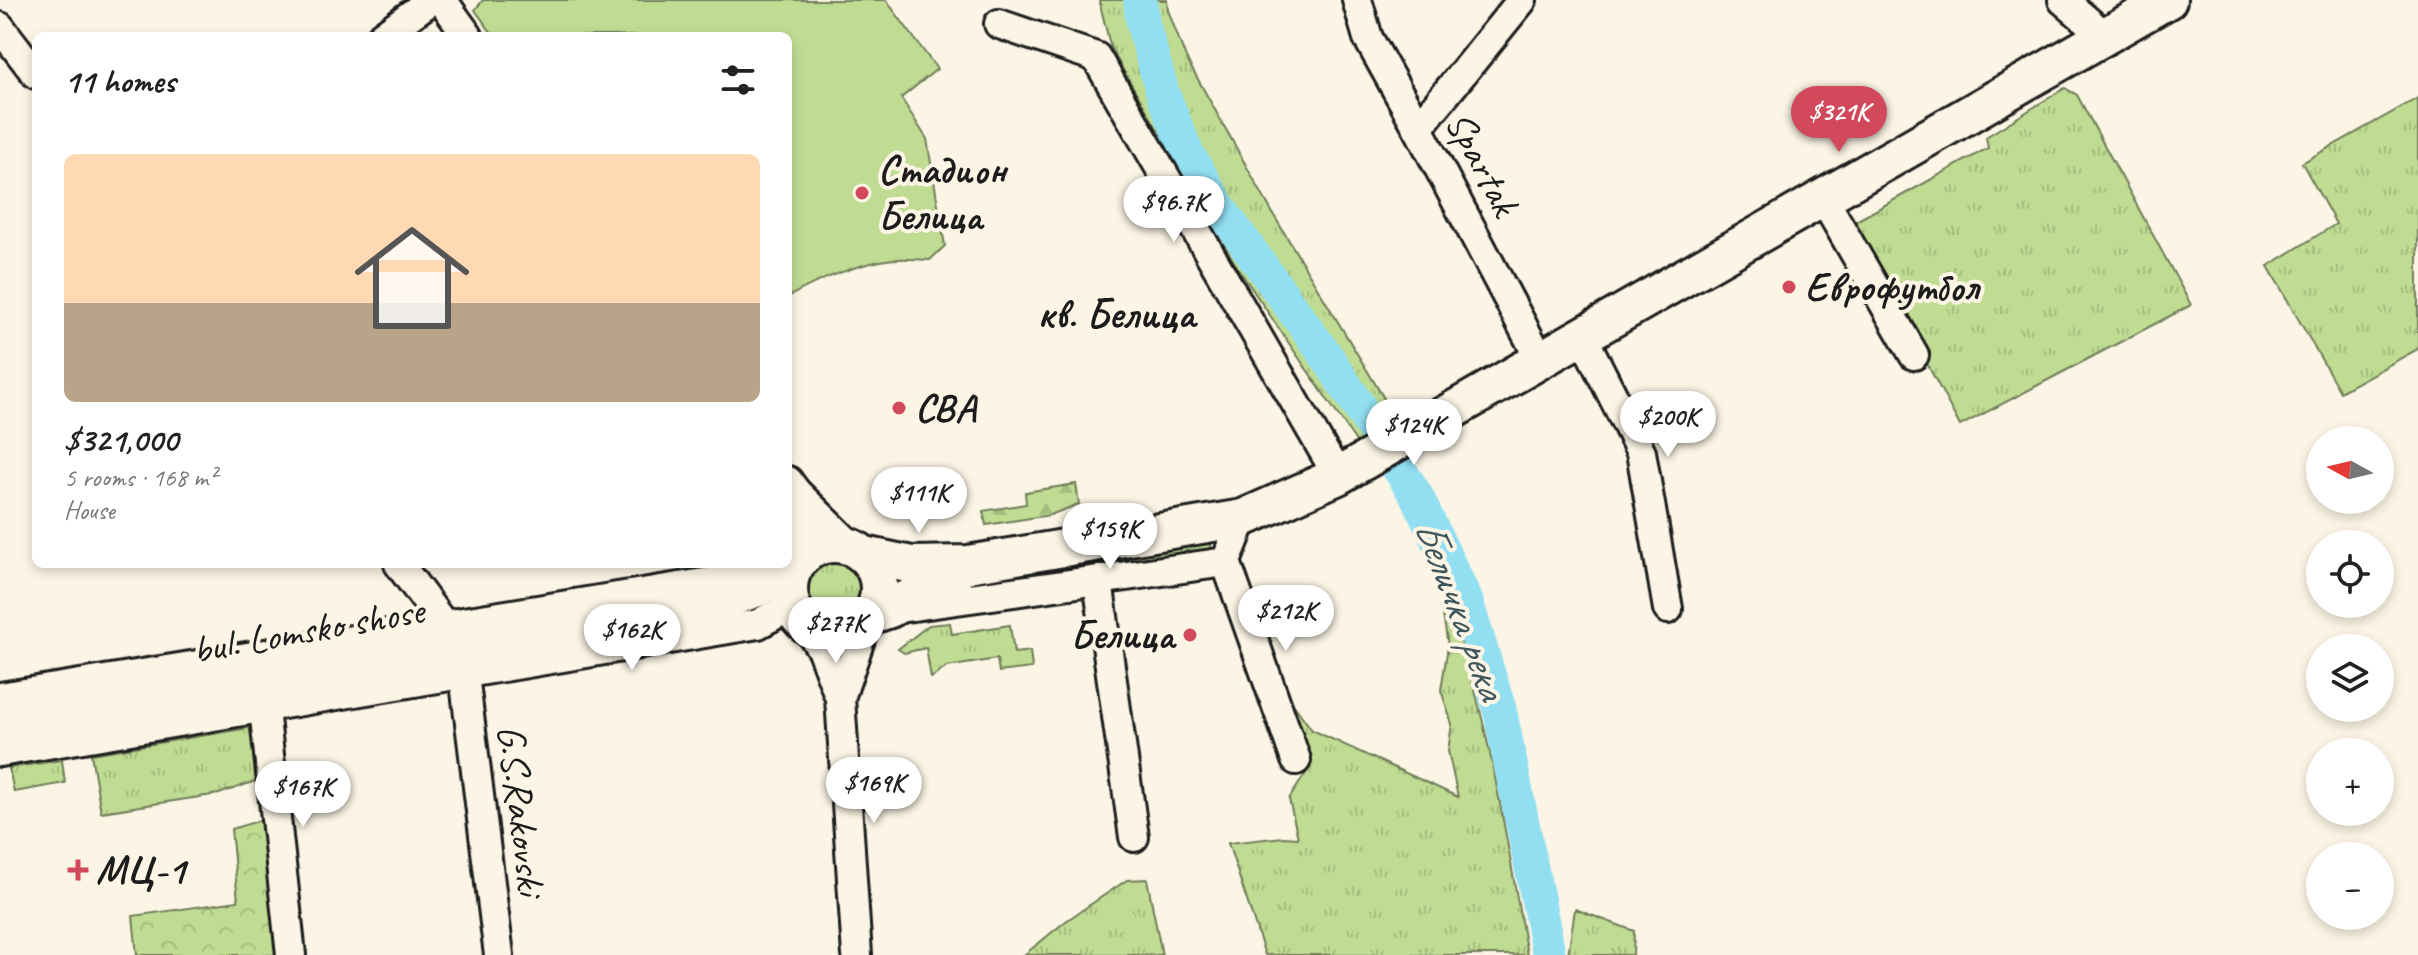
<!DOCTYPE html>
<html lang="en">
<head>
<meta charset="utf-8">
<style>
	:root { --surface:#fff; --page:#f6f6f6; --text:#222; --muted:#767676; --accent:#d1495b }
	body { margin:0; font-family:Caveat,sans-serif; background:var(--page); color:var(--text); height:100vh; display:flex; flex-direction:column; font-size:30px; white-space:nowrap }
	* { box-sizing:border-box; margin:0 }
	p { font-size:26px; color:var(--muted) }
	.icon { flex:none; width:44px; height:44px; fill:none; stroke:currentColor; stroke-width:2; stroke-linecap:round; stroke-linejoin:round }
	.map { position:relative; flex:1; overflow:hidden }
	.drawer { position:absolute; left:32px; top:32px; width:760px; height:536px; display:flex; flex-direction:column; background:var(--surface); border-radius:12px; box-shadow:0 4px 12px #0003 }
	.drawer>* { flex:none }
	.needle { width:52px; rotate:278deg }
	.tools { position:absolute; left:2306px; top:426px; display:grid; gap:16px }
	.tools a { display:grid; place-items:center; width:88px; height:88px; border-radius:50%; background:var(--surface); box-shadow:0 4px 12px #0003; font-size:40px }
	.price { position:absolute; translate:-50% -68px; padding:0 18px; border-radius:28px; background:#fff; color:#222; font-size:26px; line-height:52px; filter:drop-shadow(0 2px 4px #0008) }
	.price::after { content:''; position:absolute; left:50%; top:48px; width:24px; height:18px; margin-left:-12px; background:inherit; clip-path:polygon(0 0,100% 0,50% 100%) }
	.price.active { background:var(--accent); color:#fff }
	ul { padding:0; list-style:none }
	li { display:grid; align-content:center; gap:16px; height:424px; padding:0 32px }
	li span { display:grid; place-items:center; height:248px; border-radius:12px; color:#555 }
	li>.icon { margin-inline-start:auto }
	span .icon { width:144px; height:144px; fill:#fffc; stroke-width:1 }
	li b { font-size:34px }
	h2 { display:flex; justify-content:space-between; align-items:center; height:96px; padding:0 32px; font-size:34px }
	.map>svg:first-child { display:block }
</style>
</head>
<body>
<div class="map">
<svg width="2418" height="955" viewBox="0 0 2418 955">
	<defs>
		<pattern id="grass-tufts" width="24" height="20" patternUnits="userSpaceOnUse" patternTransform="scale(2)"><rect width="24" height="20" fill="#c0dc93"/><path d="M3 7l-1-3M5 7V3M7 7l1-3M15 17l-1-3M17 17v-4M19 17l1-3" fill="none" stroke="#a4bc7e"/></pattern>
		<pattern id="forest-firs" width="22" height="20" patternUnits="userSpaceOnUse" patternTransform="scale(2)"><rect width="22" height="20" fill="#c0dc93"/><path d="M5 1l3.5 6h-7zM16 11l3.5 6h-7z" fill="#a4bc7e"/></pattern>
		<pattern id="park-crowns" width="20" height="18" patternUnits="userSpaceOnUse" patternTransform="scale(2)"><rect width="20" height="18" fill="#c0dc93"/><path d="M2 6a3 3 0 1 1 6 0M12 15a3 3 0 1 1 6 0" fill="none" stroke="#a4bc7e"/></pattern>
	</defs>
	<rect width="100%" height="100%" fill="#fcf5e5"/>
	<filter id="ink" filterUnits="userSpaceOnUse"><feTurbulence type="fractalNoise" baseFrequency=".0125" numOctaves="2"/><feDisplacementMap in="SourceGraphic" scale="16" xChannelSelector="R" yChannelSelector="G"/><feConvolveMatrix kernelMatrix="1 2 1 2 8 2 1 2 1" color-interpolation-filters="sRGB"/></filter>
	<g filter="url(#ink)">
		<g fill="url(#grass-tufts)" stroke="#6e7c58" stroke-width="2">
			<path d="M1099 0H1167L1168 10 1186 58 1276 219 1397 420 1357 443 1237 267 1111 49Z"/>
			<path d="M2065 88 2077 95 2191 305 1960 426 1923 356 1847 226 1988 148 1986 137Z"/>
			<path d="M2418 98V349L2340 392 2268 266 2336 224 2302 163Z"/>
			<path d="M1205 543 1211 545V551L959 594 954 583Z"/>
			<circle cx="834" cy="588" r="33"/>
			<path d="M1449 605C1489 718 1506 837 1527 955H1265L1228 843 1284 837 1298 838 1289 799 1310 767 1281 700 1288 697 1312 730 1458 797 1448 751 1452 724 1441 690 1448 646 1442 608Z"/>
			<path d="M950 623 952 634 1010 625 1014 653 1030 651 1032 668 999 672 997 659 947 667 931 678 926 648 904 653 898 649 929 625Z"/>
			<path d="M255 727 261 779 219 794 101 812 91 754Z"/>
			<path d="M62 760 65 783 14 792 9 768Z"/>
			<path d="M1147 879 1162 955H1024L1066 921 1127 880Z"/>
			<path d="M1575 909 1634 931 1633 955H1568Z"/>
		</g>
		<path fill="url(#forest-firs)" stroke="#6e7c58" stroke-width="2" d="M1076 484 1079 504 1050 515 986 525 983 511 1026 504 1025 492Z"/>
		<path fill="url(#park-crowns)" stroke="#6e7c58" stroke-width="2" d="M265 819 279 955H137L133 916 238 901 231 829Z"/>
		<path fill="#c0dc93" stroke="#6e7c58" stroke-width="2" d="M483 0H886L937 69 901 98 927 139 945 246 930 260C919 260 908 258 898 259 865 260 816 281 788 297V36H494L475 10Z"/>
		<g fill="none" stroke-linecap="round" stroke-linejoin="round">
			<path stroke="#92dff2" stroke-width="34" d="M1140 0 1143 24 1163 94 1187 153 1221 210 1327 357 1416 495 1466 600 1500 711 1549 955"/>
			<g stroke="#1c1c1c" stroke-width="34">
				<g id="minor">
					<path d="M442 0 468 36"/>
					<path d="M1357 0 1368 38 1418 128 1541 361"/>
					<path d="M2063 0 2105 36"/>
					<path d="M999 24 1096 57 1338 476"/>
					<path d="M0 27 36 74"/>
					<path d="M382 36 431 0"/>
					<path d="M1418 128 1522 0"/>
					<path d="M1823 198 1914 355"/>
					<path d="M1583 337 1641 452 1668 609"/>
					<path d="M788 481 796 492 853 548"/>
					<path d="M796 492 807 553"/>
					<path d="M1243 518 1226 562 1296 760"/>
					<path d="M399 564 444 625"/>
					<path d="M1098 581 1134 837"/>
					<path d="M899 608 1226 562"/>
					<path d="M805 623 822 650 840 698 857 955"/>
					<path d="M464 675 499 955"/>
					<path d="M0 697 772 572"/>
					<path d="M840 698 866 622"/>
					<path d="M264 709 291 955"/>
					<path d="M0 752 758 624 780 612"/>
				</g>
			</g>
			<g stroke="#1c1c1c" stroke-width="42">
				<g id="major">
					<circle cx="834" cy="589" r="45"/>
					<path d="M865 555 912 565 968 564 1243 518 1338 476 2168 0"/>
					<path d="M872 615 890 609 966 565"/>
					<path d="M0 723 262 683 719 602 760 587 780 571 797 563"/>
				</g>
			</g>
			<use href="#minor" stroke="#fcf5e5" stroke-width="28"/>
			<use href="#major" stroke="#fcf5e5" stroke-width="36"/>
		</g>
	</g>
	<g fill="#d1495b" stroke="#fcf5e5" stroke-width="3">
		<circle cx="862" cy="193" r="8"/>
		<circle cx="1789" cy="287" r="8"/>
		<circle cx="899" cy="408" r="8"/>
		<circle cx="1190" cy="635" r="8"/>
		<path d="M74 858h8v8h8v8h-8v8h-8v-8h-8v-8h8z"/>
	</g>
	<g text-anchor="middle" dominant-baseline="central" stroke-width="8" stroke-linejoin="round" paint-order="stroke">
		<g font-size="40" fill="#1c1c1c" stroke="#fcf5e5">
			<text transform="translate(1482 163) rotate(62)">Spartak</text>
			<text transform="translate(308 630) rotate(-10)">bul. Lomsko shose</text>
			<text transform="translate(521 810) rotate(83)">G.S.Rakovski</text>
		</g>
		<g font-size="40" font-weight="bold" fill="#1c1c1c" stroke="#fcf5e5" text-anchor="start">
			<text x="878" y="170">Стадион<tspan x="878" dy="46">Белица</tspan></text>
			<text x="1805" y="287">Еврофутбол</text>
			<text x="915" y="408">CBA</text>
			<text x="1174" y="635" text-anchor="end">Белица</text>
			<text x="96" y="870">МЦ-1</text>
		</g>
		<g font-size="42" font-weight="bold" fill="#1c1c1c" stroke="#fcf5e5">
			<text x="1116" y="314">кв. Белица</text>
		</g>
		<g font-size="42" font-style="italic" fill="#3f565c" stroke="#fcf5e5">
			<text transform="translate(1460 609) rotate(69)">Беличка река</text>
		</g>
	</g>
</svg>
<div class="tools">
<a><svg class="needle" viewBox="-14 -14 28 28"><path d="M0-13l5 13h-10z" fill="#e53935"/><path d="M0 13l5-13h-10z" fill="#767676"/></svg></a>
<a><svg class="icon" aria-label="locate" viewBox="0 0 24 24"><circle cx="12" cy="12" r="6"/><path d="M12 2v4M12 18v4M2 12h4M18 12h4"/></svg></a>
<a><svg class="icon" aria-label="layers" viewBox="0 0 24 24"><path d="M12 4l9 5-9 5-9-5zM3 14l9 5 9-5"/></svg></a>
<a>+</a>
<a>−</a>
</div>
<b class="price active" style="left:1839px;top:154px">$321K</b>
<b class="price" style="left:1174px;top:244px">$96.7K</b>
<b class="price" style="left:1668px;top:459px">$200K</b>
<b class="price" style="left:1414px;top:467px">$124K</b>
<b class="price" style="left:919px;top:535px">$111K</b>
<b class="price" style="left:1110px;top:571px">$159K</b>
<b class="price" style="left:1286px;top:653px">$212K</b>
<b class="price" style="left:836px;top:665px">$277K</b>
<b class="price" style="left:632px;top:672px">$162K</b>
<b class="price" style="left:874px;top:825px">$169K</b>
<b class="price" style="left:303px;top:829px">$167K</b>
<section class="drawer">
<h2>11 homes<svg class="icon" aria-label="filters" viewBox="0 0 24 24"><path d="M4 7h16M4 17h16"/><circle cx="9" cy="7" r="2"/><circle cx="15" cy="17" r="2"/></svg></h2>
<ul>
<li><span style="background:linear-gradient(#ffd9b3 60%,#b9a48a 0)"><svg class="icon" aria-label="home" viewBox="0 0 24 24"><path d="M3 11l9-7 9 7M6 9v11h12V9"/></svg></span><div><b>$321,000</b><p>5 rooms · 168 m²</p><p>House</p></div></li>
</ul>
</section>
</div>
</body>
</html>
